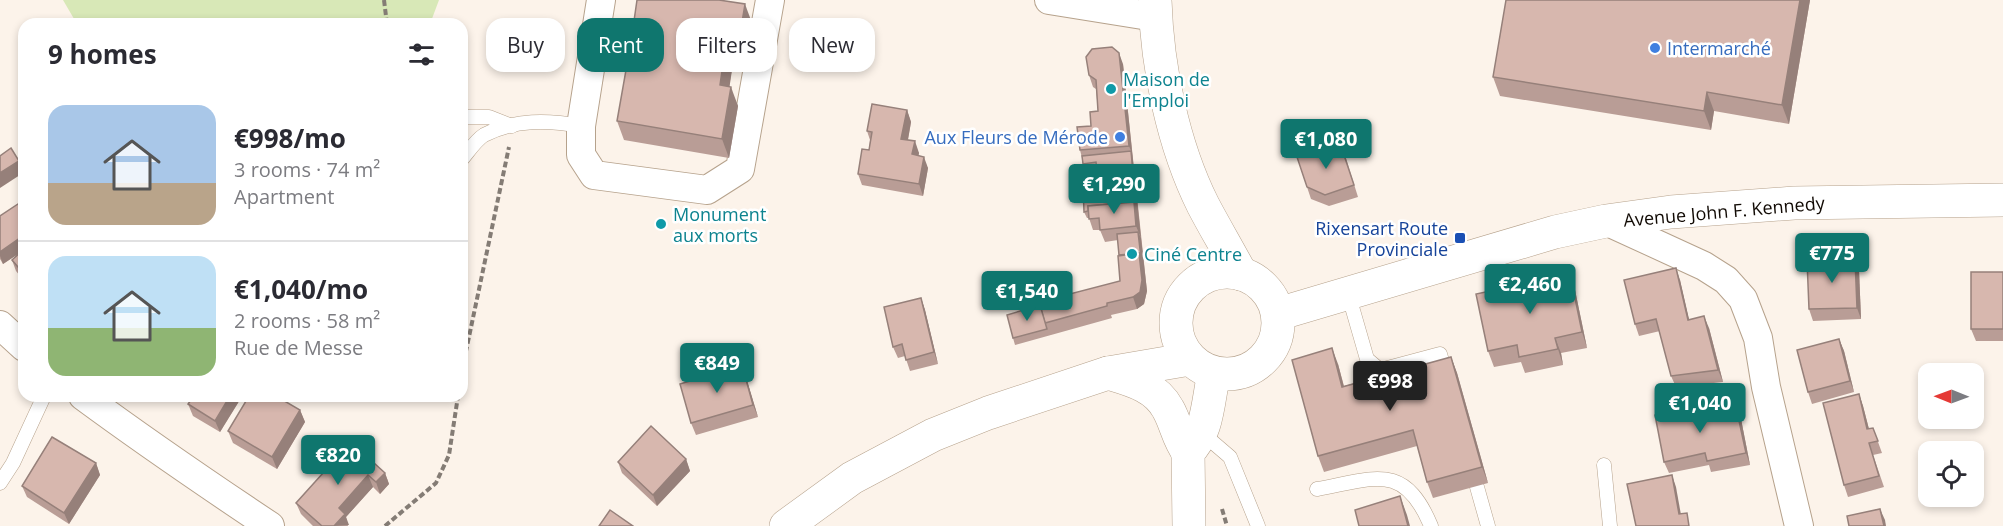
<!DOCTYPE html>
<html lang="en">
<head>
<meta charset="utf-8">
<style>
	:root { --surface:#fff; --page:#f2f2f3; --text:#2b2b33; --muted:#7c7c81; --line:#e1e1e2; --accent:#0f766e }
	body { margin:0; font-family:"Open Sans",sans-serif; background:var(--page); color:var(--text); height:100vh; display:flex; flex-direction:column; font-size:22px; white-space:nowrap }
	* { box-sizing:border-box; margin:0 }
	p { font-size:20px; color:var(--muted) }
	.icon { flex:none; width:33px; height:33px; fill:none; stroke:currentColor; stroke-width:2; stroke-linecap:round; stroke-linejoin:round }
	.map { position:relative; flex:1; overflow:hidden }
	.drawer { position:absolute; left:18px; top:18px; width:450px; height:384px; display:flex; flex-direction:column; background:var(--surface); border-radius:18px; box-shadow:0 3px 9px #0003 }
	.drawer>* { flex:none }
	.top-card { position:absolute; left:486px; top:18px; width:570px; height:54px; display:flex; gap:12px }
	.needle { width:39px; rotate:271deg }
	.buttons { position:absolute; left:1918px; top:363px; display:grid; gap:12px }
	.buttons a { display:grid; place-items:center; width:66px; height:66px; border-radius:12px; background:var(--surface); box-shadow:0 3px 9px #0003; font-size:30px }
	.price { position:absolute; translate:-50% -51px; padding:0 14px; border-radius:6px; background:var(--accent); color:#fff; font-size:20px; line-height:39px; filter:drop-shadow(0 2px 3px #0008) }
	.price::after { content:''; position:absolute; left:50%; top:36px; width:18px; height:14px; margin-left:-9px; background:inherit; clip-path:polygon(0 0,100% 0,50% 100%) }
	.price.on { background:#222; color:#fff }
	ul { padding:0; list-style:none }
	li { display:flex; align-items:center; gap:18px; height:150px; padding:0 30px }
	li+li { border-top:2px solid var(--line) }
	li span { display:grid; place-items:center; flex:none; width:168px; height:120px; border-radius:18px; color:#555 }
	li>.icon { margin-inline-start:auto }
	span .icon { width:72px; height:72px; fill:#fffc; stroke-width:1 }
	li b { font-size:26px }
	h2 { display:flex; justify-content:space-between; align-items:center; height:72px; padding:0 30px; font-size:26px }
	.tag { padding:0 21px; border-radius:18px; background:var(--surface); box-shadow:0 3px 9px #0003; font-size:21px; line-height:54px }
	.tag.on { background:var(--accent); color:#fff }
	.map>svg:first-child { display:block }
</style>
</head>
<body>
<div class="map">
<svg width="2003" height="526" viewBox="0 0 2003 526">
	<rect width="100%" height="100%" fill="#fcf3ea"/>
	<path fill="#d8e8b7" d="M63 0H439L430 24H77Z"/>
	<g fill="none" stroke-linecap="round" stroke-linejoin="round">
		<g stroke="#b6a28c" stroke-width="15">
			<g id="service">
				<path d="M462 117H489L512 126"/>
				<path d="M462 159C468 152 476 140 484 135 515 119 548 120 581 126"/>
				<path d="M1348 293 1367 359 1380 370 1440 354 1446 375"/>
				<path d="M1202 433 1230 457 1258 526"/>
				<path d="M1604 465 1610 526"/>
				<path d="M0 483 13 463 44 396"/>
				<path d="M1477 487 1488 526"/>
				<path d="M1317 489C1374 479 1404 461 1431 526"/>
			</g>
		</g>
		<g stroke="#b6a28c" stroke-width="30">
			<g id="minor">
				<path d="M601 0 581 126V155L594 175 707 190 740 169 770 0"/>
				<path d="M1049 0 1155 17"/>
				<path d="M1606 221 1704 266 1726 280 1743 299 1758 338 1766 387 1799 526"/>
				<path d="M0 325 24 347"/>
				<path d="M83 396C144 441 207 484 270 526"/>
			</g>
		</g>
		<g stroke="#b6a28c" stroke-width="34">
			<g id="tertiary">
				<path d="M1155 0C1157 67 1173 145 1203 205 1215 228 1229 251 1241 274"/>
				<path d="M1108 373C1131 380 1156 386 1168 409 1176 423 1178 439 1188 452"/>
				<path d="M1189 526 1188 452C1208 433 1208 400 1214 373"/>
			</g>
		</g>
		<g stroke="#b6a28c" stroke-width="34">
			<g id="secondary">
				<circle cx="1227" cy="323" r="51"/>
				<path d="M1278 314 1555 232 1606 221 1671 212 1794 203 2003 200"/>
				<path d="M786 526 852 478 933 435 988 413 1108 373 1190 359"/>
			</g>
		</g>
		<g stroke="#847c75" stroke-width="4" stroke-dasharray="6 3" stroke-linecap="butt">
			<path d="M384 0 387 24"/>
			<path d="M462 370 509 147"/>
			<path d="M1222 509 1227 526"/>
			<path d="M385 526 436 483 449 455 458 396"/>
		</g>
		<use href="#service" stroke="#fff" stroke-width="14"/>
		<use href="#minor" stroke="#fff" stroke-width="28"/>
		<use href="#tertiary" stroke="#fff" stroke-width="33"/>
		<use href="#secondary" stroke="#fff" stroke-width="33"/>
	</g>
	<g fill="#b99d96">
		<path d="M1506 0H1810L1789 124 1714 111 1711 130 1500 96 1493 77Z"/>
		<path d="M752 23 745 65 733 63 729 87 738 106 729 158 624 140 617 121 631 70 636 38 633 28Z"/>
		<path d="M550 41 547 63 532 71 516 59 513 53Z"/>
		<path d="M1123 64 1147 291 1144 304 1137 309 1111 315 1112 318 1015 345 1013 338 1120 281 1118 240 1105 242 1100 230H1093L1089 218H1087L1084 212 1099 185 1097 168 1085 170 1080 150 1098 111 1096 89 1093 87 1089 75Z"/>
		<path d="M907 110 911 122 908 140 919 153 918 156 928 168 923 196 862 185 858 174 869 150 870 140 867 131Z"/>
		<path d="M1345 155 1358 197 1329 206 1311 199 1297 157Z"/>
		<path d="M24 213V281L16 271 12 260 18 254 3 264 0 259V216Z"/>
		<path d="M1859 270 1861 319 1813 321 1809 309Z"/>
		<path d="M2003 272V341H1976L1971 329Z"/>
		<path d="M1570 274 1575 290 1587 348 1561 353 1563 365 1525 373 1521 362 1494 367 1488 351Z"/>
		<path d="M1680 280 1689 320 1709 328 1723 382 1676 387 1671 376 1660 331 1639 336 1635 324Z"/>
		<path d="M921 298 925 310 938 364 910 371 905 356 898 358 893 347Z"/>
		<path d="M1839 339 1844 351 1854 392 1812 404 1808 392Z"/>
		<path d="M1451 357 1457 373 1488 483 1433 498 1427 482 1417 446 1324 472 1318 456 1338 364 1344 386Z"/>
		<path d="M742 365 758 417 696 435 691 423Z"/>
		<path d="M1859 394 1863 406 1869 429 1873 428 1882 453 1873 455 1884 487 1848 497 1844 485Z"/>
		<path d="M194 396H240L241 398 220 432 193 416 188 404Z"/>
		<path d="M300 410 305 422 277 469 233 443 228 431Z"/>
		<path d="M1701 414 1741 419 1750 465 1711 472 1709 465 1669 473 1664 462Z"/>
		<path d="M351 442 385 473 389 484 380 494 373 487 346 517 348 526H313L301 514 296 503Z"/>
		<path d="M686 459 690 471 657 506 622 473 618 462Z"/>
		<path d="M96 463 100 475 69 524 27 497 22 486Z"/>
	</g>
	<g fill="#96807a">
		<path d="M1800 0H1810L1789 124 1782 105Z"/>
		<path d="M745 4 752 23 745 65 738 46Z"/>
		<path d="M548 35 550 41 547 63 544 57Z"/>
		<path d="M726 44 733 63 727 104 720 85Z"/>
		<path d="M1119 53 1123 64 1141 238 1136 226 1131 151 1129 146Z"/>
		<path d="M731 87 738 106 729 158 722 139Z"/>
		<path d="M1707 92 1714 111 1711 130 1704 111Z"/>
		<path d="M907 110 911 122 906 150 901 139Z"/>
		<path d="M915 141 919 153 916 166 912 154Z"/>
		<path d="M924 157 928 168 923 196 919 184Z"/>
		<path d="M19 161 23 173 0 188V173Z"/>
		<path d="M1138 232 1141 238 1147 291 1144 304 1137 309 1133 297 1139 253Z"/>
		<path d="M24 235V250L3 264 0 256V252Z"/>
		<path d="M462 243 468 258 462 265Z"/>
		<path d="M1855 259 1859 270 1861 319 1857 308Z"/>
		<path d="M1676 268 1680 280 1692 332 1688 320Z"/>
		<path d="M1570 274 1575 290 1587 348 1582 332Z"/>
		<path d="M921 298 925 310 938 364 934 352Z"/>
		<path d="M1704 316 1709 328 1723 382 1718 370Z"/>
		<path d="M1555 338 1561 353 1563 365 1558 349Z"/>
		<path d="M1839 339 1844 351 1854 392 1850 381Z"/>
		<path d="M1332 348 1338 364 1348 403 1342 387Z"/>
		<path d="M1451 357 1457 373 1488 483 1482 467Z"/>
		<path d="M742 365 746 377 758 417 753 405Z"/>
		<path d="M1859 394 1863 406 1872 441 1867 429Z"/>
		<path d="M230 396H240L241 398 220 432 215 421Z"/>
		<path d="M1736 407 1741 419 1750 465 1746 453Z"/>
		<path d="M300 410 305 422 277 469 272 457Z"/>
		<path d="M686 459 690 471 657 506 653 495Z"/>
		<path d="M96 463 100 475 69 524 64 513Z"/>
		<path d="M385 473 389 484 380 494 376 482Z"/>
		<path d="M368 475 373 487 346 517 349 525 334 526 339 508Z"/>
		<path d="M1672 475 1676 487 1683 526 1679 514Z"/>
		<path d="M1400 496 1407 515 1410 526H1408Z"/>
		<path d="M1880 509 1885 520 1886 526H1884Z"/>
	</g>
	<g fill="#d7b7ae" stroke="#96807a" stroke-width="1.5">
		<path d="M637 0H719L745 4 738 46 726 44 720 85 731 87 722 139 617 121 626 70H631L638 29 633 28Z"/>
		<path d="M1506 0H1800L1782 105 1707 92 1704 111 1493 77Z"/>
		<path d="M533 24 548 35 544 57 529 64 513 53 516 33Z"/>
		<path d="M1112 47 1119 53 1129 146 1080 150 1077 127 1091 126 1090 112 1098 111 1096 80 1089 75 1086 57 1092 49Z"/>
		<path d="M872 104 907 110 901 139 915 141 912 154 924 157 919 184 858 174 862 149 869 150 872 132 867 131Z"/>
		<path d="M1340 143 1354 185 1325 195 1307 187 1297 157Z"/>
		<path d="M11 148 19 161 0 173V156Z"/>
		<path d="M1131 151 1136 207 1134 202 1088 206V211L1084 212 1083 186 1099 185 1096 162 1083 164 1082 156Z"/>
		<path d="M1134 202 1136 226 1100 230 1099 218 1089 219 1088 206Z"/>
		<path d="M18 204 24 213V235L0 252V216Z"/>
		<path d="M1138 232 1141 258 1139 253 1119 255 1117 234Z"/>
		<path d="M24 249V274L12 260Z"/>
		<path d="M1139 253 1142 280 1140 292 1133 297 1107 303V306L1045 323 1039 302 1120 281 1118 256Z"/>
		<path d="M1855 259 1857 308 1809 309 1807 260Z"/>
		<path d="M1676 268 1688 320 1704 316 1718 370 1671 376 1656 319 1635 324 1624 280Z"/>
		<rect x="1971" y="272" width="32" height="57"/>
		<path d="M1570 274 1582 332 1555 338 1558 349 1519 357 1517 345 1488 351 1476 294Z"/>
		<path d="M921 298 934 352 906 360 902 344 893 347 884 307Z"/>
		<path d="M1040 305 1047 329 1013 338 1007 315Z"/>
		<path d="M1839 339 1850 381 1808 392 1797 350Z"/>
		<path d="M1332 348 1342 387 1451 357 1482 467 1427 482 1413 430 1318 456 1292 360Z"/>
		<path d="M742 365 753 405 691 423 680 384Z"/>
		<path d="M1859 394 1867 429 1873 428 1878 441 1869 443 1879 476 1844 485 1823 403Z"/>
		<path d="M194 396H230L215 421 188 404Z"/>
		<path d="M249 396H276L300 410 272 457 228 431Z"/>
		<path d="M1699 407 1701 414 1736 407 1746 453 1707 461 1705 453 1664 462 1655 415Z"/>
		<path d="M651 426 686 459 653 495 618 462Z"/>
		<path d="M52 437 96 463 64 513 22 486Z"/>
		<path d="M351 442 385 473 376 482 368 475 339 508 345 514 334 526H322L296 503Z"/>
		<path d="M1672 475 1679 514 1687 513 1689 526H1636L1627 484Z"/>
		<path d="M1400 496 1408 526H1359L1355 510Z"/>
		<path d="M1880 509 1884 526H1849L1847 516Z"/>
		<path d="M610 510 633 526H599Z"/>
	</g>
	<g fill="#3f7fe0" stroke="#fff" stroke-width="2">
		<circle cx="1655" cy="48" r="6"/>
		<circle cx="1120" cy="137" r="6"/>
	</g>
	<g fill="#0f9aa8" stroke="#fff" stroke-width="2">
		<circle cx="1111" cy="89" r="6"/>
		<circle cx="661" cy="224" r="6"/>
		<circle cx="1132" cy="254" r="6"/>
	</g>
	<rect fill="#1a4fb4" stroke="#fff" stroke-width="2" x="1454" y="232" width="12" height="12" rx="3"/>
	<g text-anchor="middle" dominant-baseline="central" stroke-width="5" stroke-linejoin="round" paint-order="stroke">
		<g font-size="18" fill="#366cbe" stroke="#fff" text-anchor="start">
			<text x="1667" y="48">Intermarché</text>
			<text x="1108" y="137" text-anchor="end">Aux Fleurs de Mérode</text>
		</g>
		<g font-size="18" fill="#0d838f" stroke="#fff" text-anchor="start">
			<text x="1123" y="79">Maison de<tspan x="1123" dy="21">l'Emploi</tspan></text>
			<text x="673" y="214">Monument<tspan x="673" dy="21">aux morts</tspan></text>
			<text x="1144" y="254">Ciné Centre</text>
		</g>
		<g font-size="18" fill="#110a04" stroke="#fff">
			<text transform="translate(1724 211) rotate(-5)">Avenue John F. Kennedy</text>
		</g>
		<g font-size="18" fill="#164399" stroke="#fff" text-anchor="end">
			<text x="1448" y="228">Rixensart Route<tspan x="1448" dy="21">Provinciale</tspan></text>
		</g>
	</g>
</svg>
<div class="buttons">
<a><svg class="needle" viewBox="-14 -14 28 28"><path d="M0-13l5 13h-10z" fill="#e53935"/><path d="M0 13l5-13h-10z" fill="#7c7c81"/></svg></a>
<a><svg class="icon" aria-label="locate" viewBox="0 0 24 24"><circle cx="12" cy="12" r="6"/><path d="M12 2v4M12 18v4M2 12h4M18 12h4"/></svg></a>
</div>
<b class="price" style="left:1326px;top:170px">€1,080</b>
<b class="price" style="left:1114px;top:215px">€1,290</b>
<b class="price" style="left:1832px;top:284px">€775</b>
<b class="price" style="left:1530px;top:315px">€2,460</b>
<b class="price" style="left:1027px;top:322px">€1,540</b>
<b class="price" style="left:717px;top:394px">€849</b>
<b class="price on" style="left:1390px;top:412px">€998</b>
<b class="price" style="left:1700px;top:434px">€1,040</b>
<b class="price" style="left:338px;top:486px">€820</b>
<div class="top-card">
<a class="tag">Buy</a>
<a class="tag on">Rent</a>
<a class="tag">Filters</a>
<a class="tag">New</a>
</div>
<section class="drawer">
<h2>9 homes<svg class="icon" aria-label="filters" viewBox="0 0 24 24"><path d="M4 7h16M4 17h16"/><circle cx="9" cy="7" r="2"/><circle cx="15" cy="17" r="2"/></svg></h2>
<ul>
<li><span style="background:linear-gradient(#a9c7e8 65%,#b9a48a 0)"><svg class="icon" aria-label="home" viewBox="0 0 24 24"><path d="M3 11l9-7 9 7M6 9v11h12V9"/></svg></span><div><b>€998/mo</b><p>3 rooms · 74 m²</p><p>Apartment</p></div></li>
<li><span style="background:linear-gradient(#bfe0f5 60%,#8fb573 0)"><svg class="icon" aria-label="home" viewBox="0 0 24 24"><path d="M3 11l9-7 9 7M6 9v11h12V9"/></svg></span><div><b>€1,040/mo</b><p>2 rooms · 58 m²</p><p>Rue de Messe</p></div></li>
</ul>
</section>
</div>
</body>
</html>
